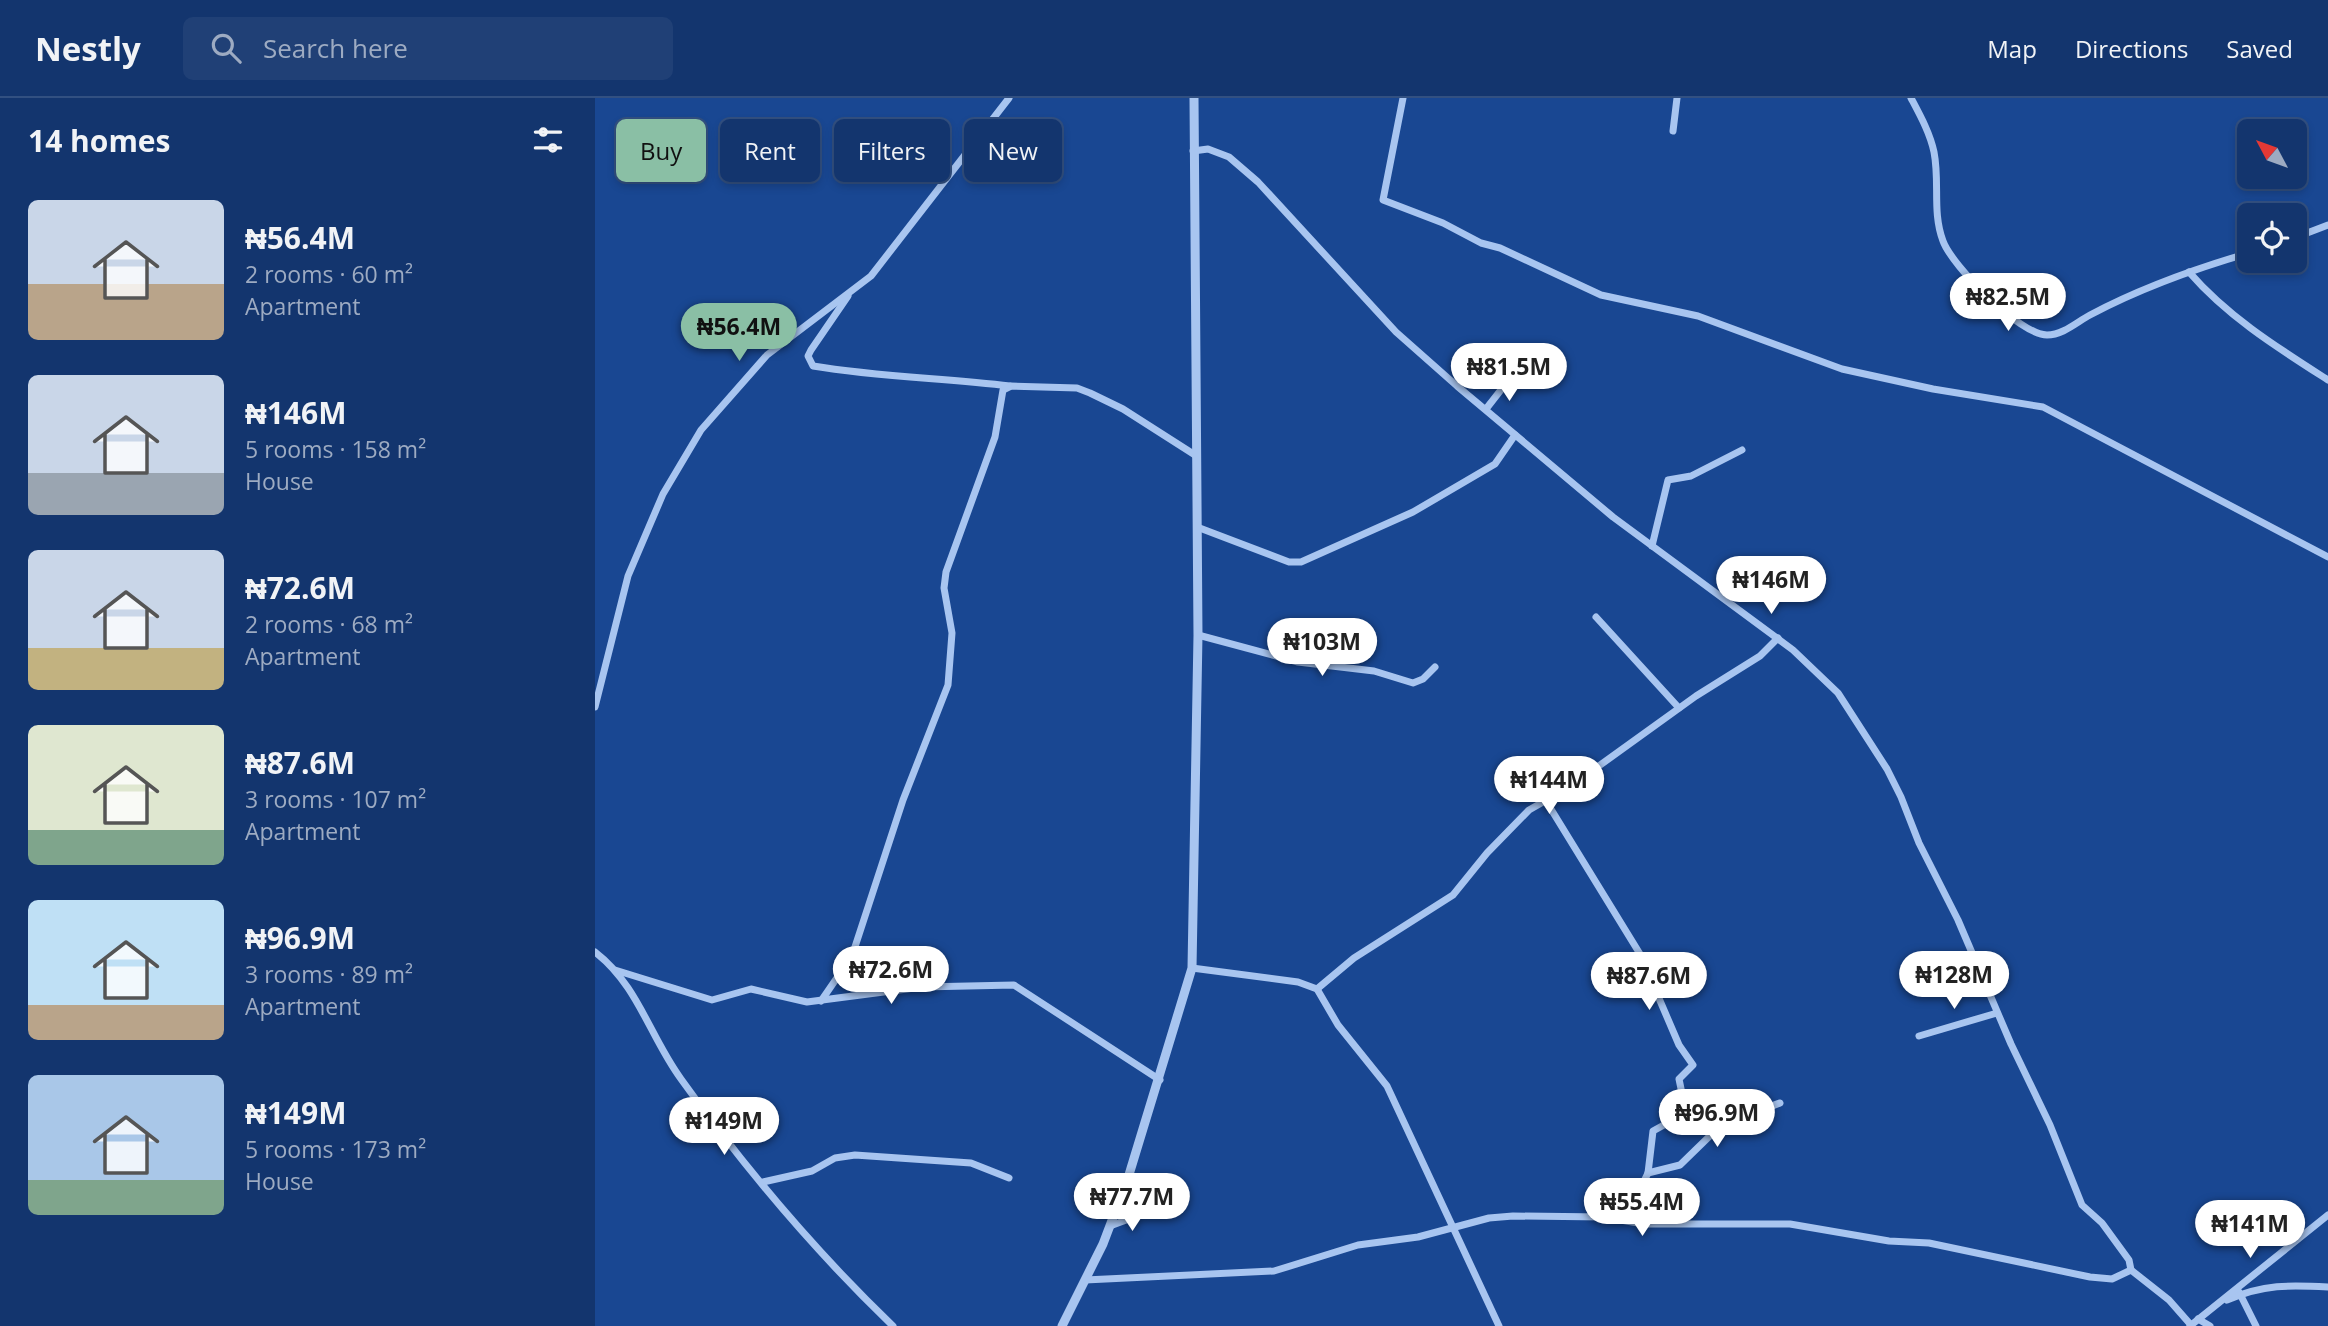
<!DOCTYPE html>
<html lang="en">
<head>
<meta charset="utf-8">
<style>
	:root { --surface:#13356e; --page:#204076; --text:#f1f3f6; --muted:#9dabc2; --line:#325081; --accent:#8abfa5 }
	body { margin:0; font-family:"Open Sans",sans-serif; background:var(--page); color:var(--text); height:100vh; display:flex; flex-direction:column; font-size:26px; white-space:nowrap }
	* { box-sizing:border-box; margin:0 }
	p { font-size:23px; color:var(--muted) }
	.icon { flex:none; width:38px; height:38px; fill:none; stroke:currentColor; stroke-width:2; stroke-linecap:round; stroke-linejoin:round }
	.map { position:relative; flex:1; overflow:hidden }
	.sheet { display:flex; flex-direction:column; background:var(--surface); width:595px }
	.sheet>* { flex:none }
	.banner { position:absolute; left:21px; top:21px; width:665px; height:63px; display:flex; gap:14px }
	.needle { width:46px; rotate:311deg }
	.controls { position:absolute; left:1642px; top:21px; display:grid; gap:14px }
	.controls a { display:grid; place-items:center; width:70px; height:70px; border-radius:10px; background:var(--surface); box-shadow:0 4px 10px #0003,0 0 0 2px var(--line); font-size:35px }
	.price { position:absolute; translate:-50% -60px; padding:0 16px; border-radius:24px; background:#fff; color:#222; font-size:23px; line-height:46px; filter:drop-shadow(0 2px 4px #0008) }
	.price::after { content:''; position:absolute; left:50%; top:42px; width:21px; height:16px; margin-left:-10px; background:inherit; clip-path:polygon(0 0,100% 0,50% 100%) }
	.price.current { background:var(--accent); color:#111 }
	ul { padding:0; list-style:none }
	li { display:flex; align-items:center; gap:21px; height:175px; padding:0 28px }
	li span { display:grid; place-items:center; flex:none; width:196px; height:140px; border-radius:10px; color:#555 }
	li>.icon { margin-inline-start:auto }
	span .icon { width:84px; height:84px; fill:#fffc; stroke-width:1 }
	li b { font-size:30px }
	h2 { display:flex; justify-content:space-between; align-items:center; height:84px; padding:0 28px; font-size:30px }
	.chip { padding:0 24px; border-radius:10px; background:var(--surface); box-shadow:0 4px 10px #0003,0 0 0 2px var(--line); font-size:24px; line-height:63px }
	.chip.current { background:var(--accent); color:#111 }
	header { display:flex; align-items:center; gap:42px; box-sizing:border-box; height:98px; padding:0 35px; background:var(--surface); border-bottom:2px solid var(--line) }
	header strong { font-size:33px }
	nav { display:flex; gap:38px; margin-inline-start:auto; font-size:24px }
	.search { width:490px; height:63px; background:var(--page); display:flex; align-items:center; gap:18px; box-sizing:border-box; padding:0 24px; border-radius:10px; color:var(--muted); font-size:26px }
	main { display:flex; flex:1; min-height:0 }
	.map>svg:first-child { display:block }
</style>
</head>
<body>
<header>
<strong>Nestly</strong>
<div class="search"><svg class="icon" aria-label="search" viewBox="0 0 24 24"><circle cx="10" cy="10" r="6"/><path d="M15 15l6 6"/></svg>Search here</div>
<nav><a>Map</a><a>Directions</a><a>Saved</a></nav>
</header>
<main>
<section class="sheet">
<h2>14 homes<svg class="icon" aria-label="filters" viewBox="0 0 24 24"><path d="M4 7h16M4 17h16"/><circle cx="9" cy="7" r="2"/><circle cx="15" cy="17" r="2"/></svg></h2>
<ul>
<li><span style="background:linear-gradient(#c9d6e8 60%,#b9a48a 0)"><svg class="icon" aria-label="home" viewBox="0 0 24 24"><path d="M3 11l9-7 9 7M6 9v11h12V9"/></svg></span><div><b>₦56.4M</b><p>2 rooms · 60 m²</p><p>Apartment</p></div></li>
<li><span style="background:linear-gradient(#c9d6e8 70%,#9aa5b1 0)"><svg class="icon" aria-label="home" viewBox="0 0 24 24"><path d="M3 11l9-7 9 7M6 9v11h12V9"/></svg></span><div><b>₦146M</b><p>5 rooms · 158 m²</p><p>House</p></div></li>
<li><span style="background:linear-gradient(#c9d6e8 70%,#c2b280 0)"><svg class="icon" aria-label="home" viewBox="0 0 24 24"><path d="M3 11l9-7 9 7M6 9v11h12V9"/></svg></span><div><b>₦72.6M</b><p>2 rooms · 68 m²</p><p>Apartment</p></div></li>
<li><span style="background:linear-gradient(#dfe7d0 75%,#7fa58c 0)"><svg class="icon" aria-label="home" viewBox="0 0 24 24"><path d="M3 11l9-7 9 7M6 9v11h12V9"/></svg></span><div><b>₦87.6M</b><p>3 rooms · 107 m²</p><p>Apartment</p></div></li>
<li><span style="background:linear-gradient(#bfe0f5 75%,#b9a48a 0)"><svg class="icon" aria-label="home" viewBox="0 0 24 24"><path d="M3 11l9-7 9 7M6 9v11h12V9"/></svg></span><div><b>₦96.9M</b><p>3 rooms · 89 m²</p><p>Apartment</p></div></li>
<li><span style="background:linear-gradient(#a9c7e8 75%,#7fa58c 0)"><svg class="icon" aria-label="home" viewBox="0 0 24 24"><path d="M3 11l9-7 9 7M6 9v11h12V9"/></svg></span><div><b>₦149M</b><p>5 rooms · 173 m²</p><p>House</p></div></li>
</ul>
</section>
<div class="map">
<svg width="1733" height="1228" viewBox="0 0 1733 1228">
	<rect width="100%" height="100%" fill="#194792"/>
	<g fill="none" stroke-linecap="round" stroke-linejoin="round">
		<g stroke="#a8c5f0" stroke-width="7">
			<path d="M808 0 788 102 848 125 886 145 905 150 1006 197 1103 218 1247 271 1338 291 1448 309 1733 459"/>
			<path d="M1316 0C1325 17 1335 35 1339 54 1345 85 1337 114 1348 143 1357 168 1425 237 1452 237 1468 237 1482 224 1495 217 1546 190 1599 171 1654 155"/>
			<path d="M1078 33 1082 0"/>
			<path d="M598 53 613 51 634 59 663 84 801 234 862 288 1018 419 1198 552 1243 595 1292 671 1306 699 1324 745 1363 822 1416 946 1455 1027 1487 1107 1507 1125 1534 1162 1536 1172"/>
			<path d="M1699 140 1733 127"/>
			<path d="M1594 174C1633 219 1683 250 1733 282"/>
			<path d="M253 198 216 252 213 258 218 268C283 279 349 280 415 288"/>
			<path d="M891 311 934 256"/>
			<path d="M602 429 694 464H706L818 414 900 366 920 337"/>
			<path d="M1057 448 1073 382 1096 378 1147 352"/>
			<path d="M1001 519 1084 610"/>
			<path d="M603 537 703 564 779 573 818 585 828 581 840 569"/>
			<path d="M0 609 33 478 68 396 106 332 172 257 276 178 414 0"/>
			<path d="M951 703 1045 856 1084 947 1098 967 1084 981 1090 1010 1087 1017 1058 1033 1053 1075 1030 1122"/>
			<path d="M0 854C43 887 55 939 86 981 149 1069 220 1153 298 1228"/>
			<path d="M597 870 703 884 722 891 743 927 792 988 904 1228"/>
			<path d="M20 872 117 902 156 891 212 904 327 889 419 887 565 982"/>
			<path d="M722 891 759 860 858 797 892 755 934 712 976 688 1101 598 1165 558 1183 540"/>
			<path d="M226 903 257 858 308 702 353 587 357 535 349 490 351 474 400 339 408 292 416 288 482 290 495 295 528 311 600 357"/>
			<path d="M1324 938 1402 915"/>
			<path d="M1053 1075 1085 1067 1124 1029C1147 1032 1163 1011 1185 1005"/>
			<path d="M168 1084 217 1073 240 1060 260 1057 376 1065 414 1080"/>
			<path d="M515 1128 550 1115"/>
			<path d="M490 1182 679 1173 763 1147 823 1139 894 1120 918 1118 1008 1119 1049 1126H1195L1294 1143 1334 1145 1495 1179 1517 1181 1536 1172 1574 1202 1596 1227"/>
			<path d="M1644 1194 1661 1228"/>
			<path d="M1632 1202C1669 1186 1694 1187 1733 1189"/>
			<path d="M1603 1221 1615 1228"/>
			<path d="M1595 1228 1733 1117"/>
		</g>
		<path stroke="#a8c5f0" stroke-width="9" d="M467 1228 508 1146 533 1080 597 870 603 537 599 0"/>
	</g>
</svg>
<div class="controls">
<a><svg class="needle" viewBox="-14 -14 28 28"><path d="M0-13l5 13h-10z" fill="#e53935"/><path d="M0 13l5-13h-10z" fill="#9dabc2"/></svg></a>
<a><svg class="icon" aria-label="locate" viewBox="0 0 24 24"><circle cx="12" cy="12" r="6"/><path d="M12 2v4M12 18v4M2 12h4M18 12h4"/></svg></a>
</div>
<b class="price" style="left:1413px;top:235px">₦82.5M</b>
<b class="price current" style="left:144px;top:265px">₦56.4M</b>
<b class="price" style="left:914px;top:305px">₦81.5M</b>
<b class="price" style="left:1176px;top:518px">₦146M</b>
<b class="price" style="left:727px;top:580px">₦103M</b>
<b class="price" style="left:954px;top:718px">₦144M</b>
<b class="price" style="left:296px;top:908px">₦72.6M</b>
<b class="price" style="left:1359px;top:913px">₦128M</b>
<b class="price" style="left:1054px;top:914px">₦87.6M</b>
<b class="price" style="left:1122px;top:1051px">₦96.9M</b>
<b class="price" style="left:129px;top:1059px">₦149M</b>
<b class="price" style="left:537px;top:1135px">₦77.7M</b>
<b class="price" style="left:1047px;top:1140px">₦55.4M</b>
<b class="price" style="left:1655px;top:1162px">₦141M</b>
<div class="banner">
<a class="chip current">Buy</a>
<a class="chip">Rent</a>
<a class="chip">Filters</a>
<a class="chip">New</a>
</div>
</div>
</main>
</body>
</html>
